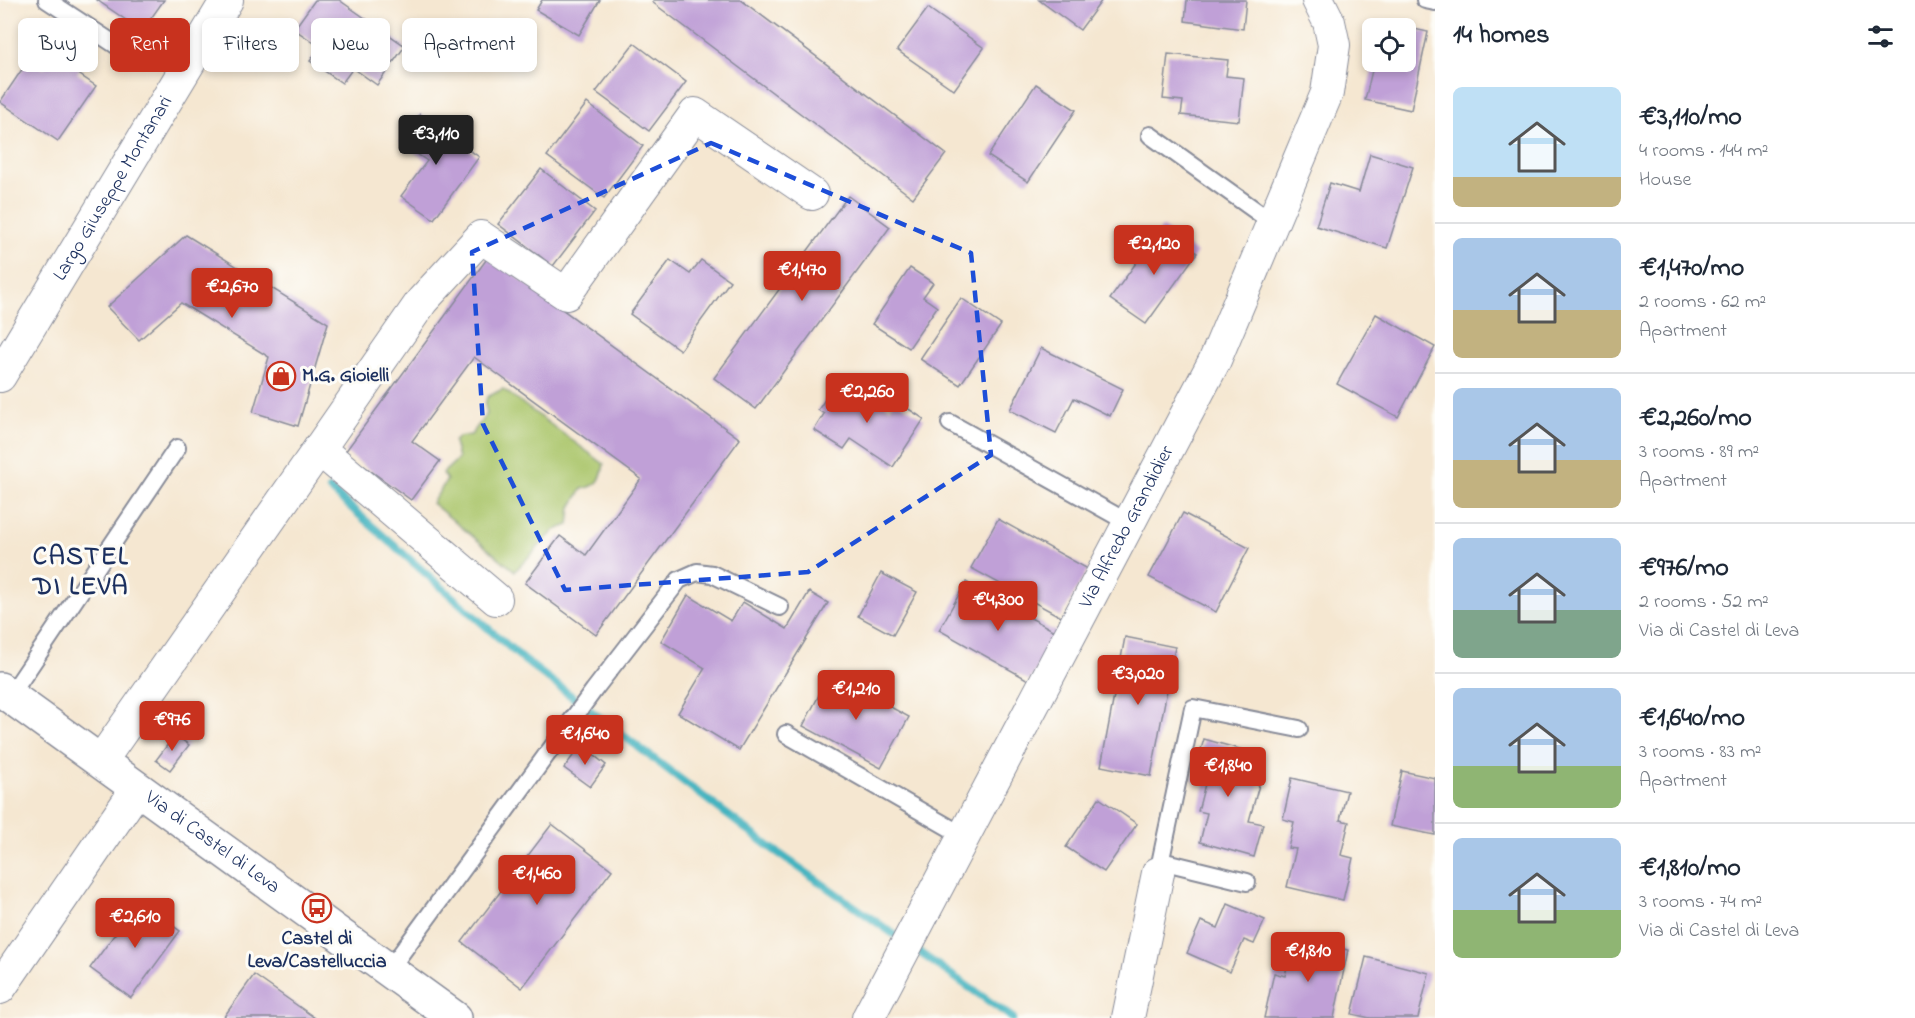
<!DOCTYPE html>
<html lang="en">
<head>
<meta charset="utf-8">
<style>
	:root { --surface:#fff; --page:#f2f2f3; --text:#1f2937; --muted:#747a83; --line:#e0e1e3; --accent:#c8321e }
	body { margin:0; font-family:"Indie Flower",sans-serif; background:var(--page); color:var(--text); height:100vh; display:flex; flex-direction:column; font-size:22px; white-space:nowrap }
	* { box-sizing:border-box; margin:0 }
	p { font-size:20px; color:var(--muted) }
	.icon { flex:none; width:33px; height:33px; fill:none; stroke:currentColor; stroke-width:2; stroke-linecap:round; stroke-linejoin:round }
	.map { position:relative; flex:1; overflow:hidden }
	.drawer { display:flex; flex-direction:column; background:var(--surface); width:480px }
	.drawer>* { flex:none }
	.guide { position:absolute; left:18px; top:18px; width:570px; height:54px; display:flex; gap:12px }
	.buttons { position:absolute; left:1362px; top:18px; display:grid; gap:12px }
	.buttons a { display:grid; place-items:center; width:54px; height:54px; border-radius:9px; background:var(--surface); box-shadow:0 3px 9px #0003; font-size:30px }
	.price { position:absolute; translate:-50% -51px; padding:0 14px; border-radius:6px; background:var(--accent); color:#fff; font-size:20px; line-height:39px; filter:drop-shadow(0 2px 3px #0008) }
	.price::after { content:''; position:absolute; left:50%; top:36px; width:18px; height:14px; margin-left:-9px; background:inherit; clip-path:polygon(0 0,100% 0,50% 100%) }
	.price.active { background:#222; color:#fff }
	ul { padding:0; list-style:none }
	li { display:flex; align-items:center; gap:18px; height:150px; padding:0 18px }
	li+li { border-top:2px solid var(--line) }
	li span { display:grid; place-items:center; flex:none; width:168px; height:120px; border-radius:9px; color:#555 }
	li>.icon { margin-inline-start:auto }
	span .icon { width:72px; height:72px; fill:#fffc; stroke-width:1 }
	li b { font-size:26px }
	h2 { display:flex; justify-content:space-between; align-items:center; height:72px; padding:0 18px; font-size:26px }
	.pill { padding:0 21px; border-radius:9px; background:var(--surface); box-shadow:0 3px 9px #0003; font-size:21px; line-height:54px }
	.pill.active { background:var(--accent); color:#fff }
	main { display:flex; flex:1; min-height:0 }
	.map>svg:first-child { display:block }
</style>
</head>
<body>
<main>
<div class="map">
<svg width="1435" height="1018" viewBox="0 0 1435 1018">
	<rect width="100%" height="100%" fill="#fdfcf7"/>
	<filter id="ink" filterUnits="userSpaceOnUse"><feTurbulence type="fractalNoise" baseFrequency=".0167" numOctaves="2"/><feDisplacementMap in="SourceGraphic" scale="12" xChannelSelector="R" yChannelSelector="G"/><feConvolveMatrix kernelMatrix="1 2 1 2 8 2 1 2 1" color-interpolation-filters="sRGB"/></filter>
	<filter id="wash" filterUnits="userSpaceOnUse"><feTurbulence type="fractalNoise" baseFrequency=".008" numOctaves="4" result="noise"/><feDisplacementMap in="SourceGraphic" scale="24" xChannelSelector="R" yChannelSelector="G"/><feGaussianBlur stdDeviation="1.35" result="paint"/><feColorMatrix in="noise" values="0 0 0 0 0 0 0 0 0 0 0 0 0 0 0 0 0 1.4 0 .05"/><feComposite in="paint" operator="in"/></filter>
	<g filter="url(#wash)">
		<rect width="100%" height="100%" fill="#f5e7d1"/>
		<path fill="#abc66c" stroke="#637a65" stroke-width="1.5" d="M503 389 604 464C601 480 599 486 582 489L571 507 569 525 555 530 515 571 432 503 447 480 443 473 458 459 454 442 458 437 471 435 487 414 485 405 487 397Z"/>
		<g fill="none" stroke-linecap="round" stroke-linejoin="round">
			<g stroke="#45b4c0" stroke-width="8">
				<path d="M330 489 524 660 767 845 902 940"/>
				<path d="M913 948 1013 1018"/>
			</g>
		</g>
		<g id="blocks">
			<g fill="#c0a0d7">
				<path d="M97 0H164L142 31Z"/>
				<path d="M315 0H339L405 46 377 85 353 68 342 83 310 61 320 47 294 29Z"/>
				<path d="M542 0H600L579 35 536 10Z"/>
				<path d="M654 0H741L946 154 913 198 652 2Z"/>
				<path d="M1039 0H1102L1080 30Z"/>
				<path d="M1187 0H1246L1243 29 1185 21Z"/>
				<path d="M928 8 984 48 954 90 897 50Z"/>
				<path d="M1382 22 1428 32 1411 110 1365 100 1374 62H1406V28H1381Z"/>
				<path d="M634 43 686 82 649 131 596 92Z"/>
				<path d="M57 50 81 67 77 73 96 86 58 141 0 102 29 59 44 69Z"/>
				<path d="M1168 54 1228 60 1226 76 1244 78 1239 121 1181 115 1183 101 1163 99Z"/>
				<path d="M1036 84 1076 110 1028 182 988 156Z"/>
				<path d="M587 103 643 146 604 198 547 156Z"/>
				<path d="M420 114 479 157 434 219 401 196 427 161 400 142Z"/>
				<path d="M1370 154 1413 167 1387 248 1316 226 1330 183 1359 192Z"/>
				<path d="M541 169 595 211 553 266 498 224Z"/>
				<path d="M848 196 890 227 756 409 714 378Z"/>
				<path d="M1162 227 1197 253 1146 324 1110 299Z"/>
				<path d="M186 235 328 323 298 426 253 412 269 357 181 303 139 340 107 307Z"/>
				<path d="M489 256 740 439 596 635 525 583 560 536 586 555 641 479 474 357 412 441 440 461 411 500 345 452Z"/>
				<path d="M670 260 690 274 701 260 730 281 680 350 630 314Z"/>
				<path d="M910 268 933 283 923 297 937 307 909 348 872 324Z"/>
				<path d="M961 298 1001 325 960 385 920 359Z"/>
				<path d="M1376 314 1435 347 1398 417 1337 384Z"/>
				<path d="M1041 348 1123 389 1110 416 1074 398 1056 433 1010 410Z"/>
				<path d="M837 381 872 404 876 399 890 408 895 400 924 419 893 467 851 439 844 449 814 430 824 414 818 410Z"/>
				<path d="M1183 513 1249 548 1216 612 1149 577Z"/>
				<path d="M998 519 1088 569 1061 617 971 568Z"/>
				<path d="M881 573 917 592 893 635 858 616Z"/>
				<path d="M966 582 1058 633 1030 681 939 630Z"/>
				<path d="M809 592 828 603 739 750 678 713 705 668 661 641 688 595 731 621 743 602 787 629Z"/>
				<path d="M1125 637 1175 647 1151 776 1101 766Z"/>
				<path d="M830 674 909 717 881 768 803 726Z"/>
				<path d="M175 735 189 745 170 770 156 760Z"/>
				<path d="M1204 739 1254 753 1247 782 1259 785 1249 821 1263 824 1254 857 1200 842 1207 813 1198 811 1205 784 1192 781Z"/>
				<path d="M581 745 606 765 590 787 564 768Z"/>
				<path d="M1402 771 1435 778V835L1390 826Z"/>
				<path d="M1292 778 1347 791 1340 820 1349 822 1341 855 1353 858 1343 900 1287 887 1296 849 1288 848 1294 822 1283 819Z"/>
				<path d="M1099 798 1137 824 1104 872 1066 847Z"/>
				<path d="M552 824 612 870 522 988 462 942Z"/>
				<path d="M139 901 180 931 131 998 90 968Z"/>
				<path d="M1228 904 1265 920 1254 944 1244 940 1230 972 1187 953 1201 921 1218 928Z"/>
				<path d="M1293 938 1348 950 1334 1018H1264L1274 973 1285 976Z"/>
				<path d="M1366 957 1429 973 1418 1018H1370L1352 1014Z"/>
				<path d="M254 975 315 1018H223Z"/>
			</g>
		</g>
	</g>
	<g filter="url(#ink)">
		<use href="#blocks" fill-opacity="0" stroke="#888b98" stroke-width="1.5"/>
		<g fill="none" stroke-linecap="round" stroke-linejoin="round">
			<g stroke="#888b98" stroke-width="20">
				<g id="lane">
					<path d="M47 0 125 51"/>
					<path d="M1425 0 1435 2"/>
					<path d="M1150 135 1273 223"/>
					<path d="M950 423 1129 523"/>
					<path d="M10 696 177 448"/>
					<path d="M786 734 964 836"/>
					<path d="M1161 861 1247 882"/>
					<path d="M1158 873 1193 708 1299 729"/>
					<path d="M389 970 594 690 679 580 697 572 712 574 780 607"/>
				</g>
			</g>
			<g stroke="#888b98" stroke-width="34">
				<g id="street">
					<path id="s1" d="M0 376 227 0"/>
					<path d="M496 599 319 449 422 301 481 237 566 294 695 114 812 194"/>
					<path d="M101 761 319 449"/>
					<path d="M0 988 137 789"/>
					<path id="s2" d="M868 1018 1215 360 1327 93 1334 45 1329 22 1318 0"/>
					<path d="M1128 1018 1158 873"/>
				</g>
			</g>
			<g stroke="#888b98" stroke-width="36">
				<g id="secondary">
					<path id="s3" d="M0 689 455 1018"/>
				</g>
			</g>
			<use href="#lane" stroke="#fff" stroke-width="16"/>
			<use href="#street" stroke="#fff" stroke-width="32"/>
			<use href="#secondary" stroke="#fff" stroke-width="33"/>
		</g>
	</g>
	<path fill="none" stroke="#1d4ed8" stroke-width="4.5" stroke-dasharray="12 8" stroke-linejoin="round" d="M711 143 971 253 991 455 808 572 565 590 483 424 472 252Z"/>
	<defs>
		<g id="shop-ring" transform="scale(1.5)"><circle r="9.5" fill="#fdfcf7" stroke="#c8321e" stroke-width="1.5"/><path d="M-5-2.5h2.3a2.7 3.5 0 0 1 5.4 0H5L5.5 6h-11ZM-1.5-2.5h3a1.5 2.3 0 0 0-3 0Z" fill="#c8321e"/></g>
		<g id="bus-ring" transform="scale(1.5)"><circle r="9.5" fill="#fdfcf7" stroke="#c8321e" stroke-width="1.5"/><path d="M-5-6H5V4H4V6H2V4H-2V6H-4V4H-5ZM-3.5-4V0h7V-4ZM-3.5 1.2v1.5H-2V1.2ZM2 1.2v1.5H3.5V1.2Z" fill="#c8321e"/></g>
	</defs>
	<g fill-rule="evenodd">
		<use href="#shop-ring" x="281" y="376"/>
		<use href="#bus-ring" x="317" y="908"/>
	</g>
	<g text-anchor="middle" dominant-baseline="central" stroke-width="6" stroke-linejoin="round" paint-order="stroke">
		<g font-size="20" fill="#1b2f5e" stroke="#fdfcf7">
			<text stroke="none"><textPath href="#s1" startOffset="219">Largo Giuseppe Montanari</textPath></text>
			<text stroke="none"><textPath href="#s2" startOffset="555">Via Alfredo Grandidier</textPath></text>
			<text stroke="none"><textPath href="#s3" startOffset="262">Via di Castel di Leva</textPath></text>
		</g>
		<g font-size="20" font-weight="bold" fill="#1b2f5e" stroke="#fdfcf7" text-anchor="start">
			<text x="302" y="376">M.G. Gioielli</text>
			<text x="317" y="939" text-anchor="middle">Castel di<tspan x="317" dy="23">Leva/Castelluccia</tspan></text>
		</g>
		<g font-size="26" font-weight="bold" letter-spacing="1.5" fill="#1b2f5e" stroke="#fdfcf7">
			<text x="81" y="558">CASTEL<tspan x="81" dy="30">DI LEVA</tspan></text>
		</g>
	</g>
</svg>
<div class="buttons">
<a><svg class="icon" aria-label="locate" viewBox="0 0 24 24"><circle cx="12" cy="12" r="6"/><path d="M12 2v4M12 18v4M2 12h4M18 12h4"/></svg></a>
</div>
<b class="price active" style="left:436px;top:166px">€3,110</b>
<b class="price" style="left:1154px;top:276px">€2,120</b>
<b class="price" style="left:802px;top:302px">€1,470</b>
<b class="price" style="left:232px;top:319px">€2,670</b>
<b class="price" style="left:867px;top:424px">€2,260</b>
<b class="price" style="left:998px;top:632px">€4,300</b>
<b class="price" style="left:1138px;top:706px">€3,020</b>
<b class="price" style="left:856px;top:721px">€1,210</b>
<b class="price" style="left:172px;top:752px">€976</b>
<b class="price" style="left:585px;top:766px">€1,640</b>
<b class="price" style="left:1228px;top:798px">€1,840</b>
<b class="price" style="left:537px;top:906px">€1,460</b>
<b class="price" style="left:135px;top:949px">€2,610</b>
<b class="price" style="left:1308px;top:983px">€1,810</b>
<div class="guide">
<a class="pill">Buy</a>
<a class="pill active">Rent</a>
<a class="pill">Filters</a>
<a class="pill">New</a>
<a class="pill">Apartment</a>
</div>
</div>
<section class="drawer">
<h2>14 homes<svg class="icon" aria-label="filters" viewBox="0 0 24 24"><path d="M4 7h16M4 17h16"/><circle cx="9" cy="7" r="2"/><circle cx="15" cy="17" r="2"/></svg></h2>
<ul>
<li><span style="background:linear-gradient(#bfe0f5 75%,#c2b280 0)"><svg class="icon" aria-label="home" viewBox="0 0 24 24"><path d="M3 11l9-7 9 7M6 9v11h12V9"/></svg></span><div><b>€3,110/mo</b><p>4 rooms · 144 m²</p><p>House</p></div></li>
<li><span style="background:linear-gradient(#a9c7e8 60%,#c2b280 0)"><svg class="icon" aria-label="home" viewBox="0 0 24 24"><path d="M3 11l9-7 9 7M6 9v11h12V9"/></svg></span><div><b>€1,470/mo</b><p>2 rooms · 62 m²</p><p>Apartment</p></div></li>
<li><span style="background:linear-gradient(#a9c7e8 60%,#c2b280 0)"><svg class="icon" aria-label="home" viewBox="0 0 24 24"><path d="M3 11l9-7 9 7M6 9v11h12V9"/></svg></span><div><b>€2,260/mo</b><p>3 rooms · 89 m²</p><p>Apartment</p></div></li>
<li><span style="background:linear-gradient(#a9c7e8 60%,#7fa58c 0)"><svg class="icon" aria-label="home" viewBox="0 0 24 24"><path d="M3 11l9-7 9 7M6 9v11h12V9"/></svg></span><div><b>€976/mo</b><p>2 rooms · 52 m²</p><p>Via di Castel di Leva</p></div></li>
<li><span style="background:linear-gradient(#a9c7e8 65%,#8fb573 0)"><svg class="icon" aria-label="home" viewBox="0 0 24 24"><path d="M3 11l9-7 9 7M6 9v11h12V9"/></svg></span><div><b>€1,640/mo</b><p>3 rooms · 83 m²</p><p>Apartment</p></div></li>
<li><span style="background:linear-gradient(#a9c7e8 60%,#8fb573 0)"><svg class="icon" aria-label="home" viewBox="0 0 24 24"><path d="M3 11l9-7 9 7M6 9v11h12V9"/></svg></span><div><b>€1,810/mo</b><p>3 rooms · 74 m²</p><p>Via di Castel di Leva</p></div></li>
</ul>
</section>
</main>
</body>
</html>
